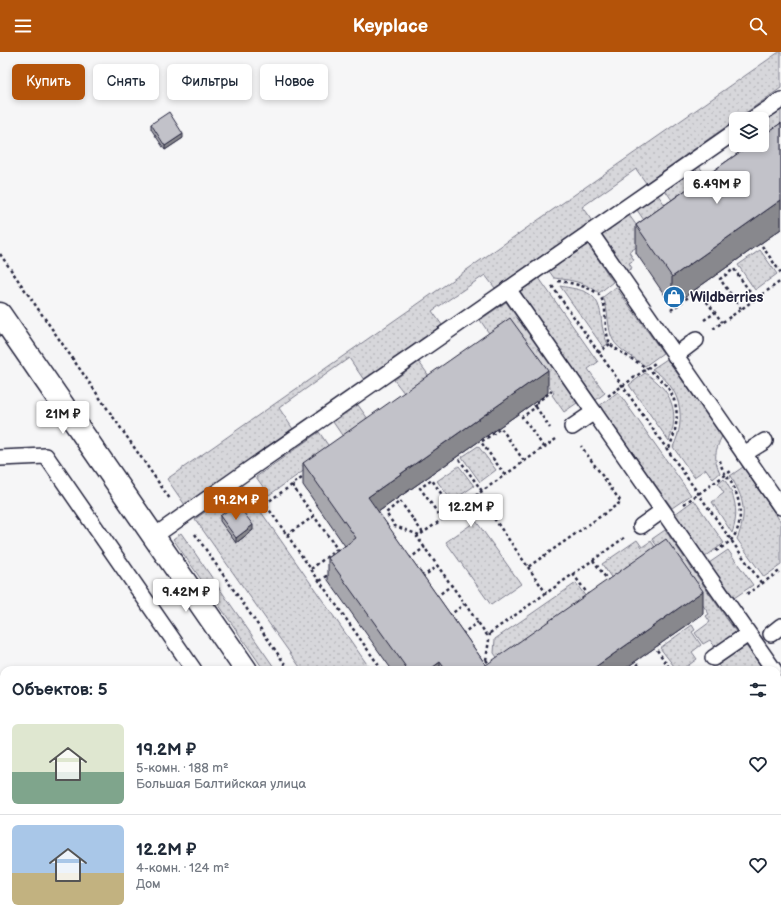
<!DOCTYPE html>
<html lang="ru">
<head>
<meta charset="utf-8">
<style>
	:root { --surface:#fff; --page:#f2f2f3; --text:#1f2937; --muted:#747a83; --line:#e0e1e3; --accent:#b45309 }
	body { margin:0; font-family:"Balsamiq Sans",sans-serif; background:var(--page); color:var(--text); height:100vh; display:flex; flex-direction:column; font-size:15px; white-space:nowrap }
	* { box-sizing:border-box; margin:0 }
	p { font-size:13px; color:var(--muted) }
	.icon { flex:none; width:22px; height:22px; fill:none; stroke:currentColor; stroke-width:2; stroke-linecap:round; stroke-linejoin:round }
	.map { position:relative; flex:1; overflow:hidden }
	.details { position:absolute; left:0px; top:614px; width:781px; height:256px; display:flex; flex-direction:column; background:var(--surface); border-radius:12px 12px 0 0; box-shadow:0 2px 6px #0003 }
	.details>* { flex:none }
	.guide { position:absolute; left:12px; top:12px; width:400px; height:36px; display:flex; gap:8px }
	.tools { position:absolute; left:729px; top:60px; display:grid; gap:8px }
	.tools a { display:grid; place-items:center; width:40px; height:40px; border-radius:6px; background:var(--surface); box-shadow:0 2px 6px #0003; font-size:20px }
	.price { position:absolute; translate:-50% -34px; padding:0 9px; border-radius:4px; background:#fff; color:#222; font-size:13px; line-height:26px; filter:drop-shadow(0 1px 2px #0008) }
	.price::after { content:''; position:absolute; left:50%; top:24px; width:12px; height:9px; margin-left:-6px; background:inherit; clip-path:polygon(0 0,100% 0,50% 100%) }
	.price.current { background:var(--accent); color:#fff }
	ul { padding:0; list-style:none }
	li { display:flex; align-items:center; gap:12px; height:100px; padding:0 12px }
	li+li { border-top:1px solid var(--line) }
	li span { display:grid; place-items:center; flex:none; width:112px; height:80px; border-radius:6px; color:#555 }
	li>.icon { margin-inline-start:auto }
	span .icon { width:48px; height:48px; fill:#fffc; stroke-width:1 }
	li b { font-size:17px }
	h2 { display:flex; justify-content:space-between; align-items:center; height:48px; padding:0 12px; font-size:17px }
	.tag { padding:0 14px; border-radius:6px; background:var(--surface); box-shadow:0 2px 6px #0003; font-size:14px; line-height:36px }
	.tag.current { background:var(--accent); color:#fff }
	header { display:flex; justify-content:space-between; align-items:center; height:52px; padding:0 12px; background:var(--accent); color:#fff; font-size:18px; font-weight:700 }
	.map>svg:first-child { display:block }
</style>
</head>
<body>
<header><svg class="icon" aria-label="menu" viewBox="0 0 24 24"><path d="M4 6h16M4 12h16M4 18h16"/></svg>Keyplace<svg class="icon" aria-label="search" viewBox="0 0 24 24"><circle cx="10" cy="10" r="6"/><path d="M15 15l6 6"/></svg></header>
<div class="map">
<svg width="781" height="870" viewBox="0 0 781 870">
	<defs>
		<pattern id="grass-dots" width="8" height="8" patternUnits="userSpaceOnUse"><rect width="8" height="8" fill="#d7d7db"/><path d="M2 2h.1M6 6h.1" fill="none" stroke="#b8b8bd" stroke-width="1.8" stroke-linecap="round"/></pattern>
	</defs>
	<rect width="100%" height="100%" fill="#f6f6f7"/>
	<filter id="ink" filterUnits="userSpaceOnUse"><feTurbulence type="fractalNoise" baseFrequency=".025" numOctaves="2"/><feDisplacementMap in="SourceGraphic" scale="8" xChannelSelector="R" yChannelSelector="G"/><feConvolveMatrix kernelMatrix="1 2 1 2 8 2 1 2 1" color-interpolation-filters="sRGB"/></filter>
	<g filter="url(#ink)">
		<g fill="url(#grass-dots)" stroke="#7c7c8b">
			<path d="M779 0H781V36L646 131 636 117 582 155 592 169 495 236 485 223 432 259 442 273 364 328 349 306 279 356 293 377 185 453 167 427Z"/>
			<path d="M781 58V85L772 92 762 78V71Z"/>
			<path d="M699 114 712 133 678 157 665 138Z"/>
			<path d="M658 143 671 162 650 177 637 158Z"/>
			<path d="M629 163 647 188 629 200 634 208 629 211 632 216 627 219 601 183Z"/>
			<path d="M588 192 613 230 599 241C586 230 570 228 554 226L549 219Z"/>
			<path d="M760 198 777 222 755 238 738 213Z"/>
			<path d="M539 226 598 310 588 317 605 341 596 348 519 240Z"/>
			<path d="M560 234C581 238 598 238 601 264 602 274 603 282 608 292L603 295Z"/>
			<path d="M616 235 663 301 645 314C637 307 618 298 613 288 607 277 609 258 603 245Z"/>
			<path d="M506 250 577 351 564 360 552 343 554 341 539 320 497 293 480 268Z"/>
			<path d="M667 307 722 384C715 399 713 406 720 421L713 427 706 417 694 425 673 395C687 366 681 335 652 317Z"/>
			<path d="M419 310 432 328 408 346 394 328Z"/>
			<path d="M645 321C672 338 680 360 669 389L629 333Z"/>
			<path d="M618 340 691 443 672 456 599 354Z"/>
			<path d="M358 353 371 371 346 389 333 370Z"/>
			<path d="M319 380 332 399 269 443 256 425Z"/>
			<path d="M478 394 496 418 480 430 462 405Z"/>
			<path d="M459 414 474 434 452 449 437 429Z"/>
			<path d="M743 415 781 470V513L764 525 737 487C747 463 745 446 730 424Z"/>
			<path d="M724 427C736 444 739 462 732 481L712 450 724 441 718 432Z"/>
			<path d="M243 434 371 618H302L195 467Z"/>
			<path d="M694 448 724 491 705 505 675 462Z"/>
			<path d="M476 469 521 532 491 553 446 490Z"/>
			<path d="M665 478 736 580 715 595 710 588 703 592 695 581 710 570 706 564 709 562 668 503 665 505 652 487Z"/>
			<path d="M181 481 276 618H264L173 487Z"/>
			<path d="M637 488 642 495 651 489 663 507 619 537 602 512Z"/>
			<path d="M728 498 753 533 734 546 709 511Z"/>
			<path d="M576 531 593 555 506 618 494 601 495 587Z"/>
			<path d="M692 573 695 578 692 580 701 593 692 600 697 607 682 618H677L660 596Z"/>
			<path d="M746 594 764 618H722L718 613Z"/>
			<path d="M477 866H544L546 870H480Z"/>
		</g>
		<g fill="none" stroke-linecap="round" stroke-linejoin="round">
			<g stroke="#22223b" stroke-width="18">
				<g id="lane">
					<path d="M753 67 781 48"/>
					<path d="M590 180 781 455"/>
					<path d="M508 237 774 618"/>
					<path d="M675 304 696 288"/>
					<path d="M572 375 594 360"/>
					<path d="M744 402 765 389"/>
					<path d="M0 406 46 404 194 618"/>
					<path d="M641 474 662 459"/>
					<path d="M153 485 244 421 736 79"/>
					<path d="M771 582 781 574"/>
					<path d="M713 606 748 582"/>
					<path d="M0 823 4 821"/>
					<path d="M367 866 370 870"/>
				</g>
			</g>
			<g stroke="#22223b" stroke-width="25">
				<g id="street">
					<path d="M0 262 246 618"/>
					<path d="M417 866 420 870"/>
				</g>
			</g>
			<g stroke="#22223b" stroke-width="2.5" stroke-dasharray="3 3" stroke-linecap="butt">
				<path d="M762 194 781 221"/>
				<path d="M0 202 170 447"/>
				<path d="M558 229C568 230 592 235 599 243 607 252 605 267 606 277 607 282 608 287 610 292 625 305 644 312 658 325 682 346 680 372 668 398"/>
				<path d="M552 234 762 532"/>
				<path d="M741 257 720 227 734 217 755 247"/>
				<path d="M671 258 698 238 722 270"/>
				<path d="M704 268 715 261"/>
				<path d="M713 277 781 229"/>
				<path d="M598 301 610 292"/>
				<path d="M608 344 655 311"/>
				<path d="M536 355 534 352 551 340 550 339"/>
				<path d="M556 387 417 485 487 583 624 486"/>
				<path d="M544 395 522 365 536 355 550 376"/>
				<path d="M459 407 482 439"/>
				<path d="M505 423 481 390 501 376 524 409"/>
				<path d="M292 433 340 501"/>
				<path d="M256 439 382 618"/>
				<path d="M477 442 528 515 621 450 581 394"/>
				<path d="M265 452 306 423"/>
				<path d="M684 452 731 419"/>
				<path d="M442 467 420 436 432 428 453 459"/>
				<path d="M195 482 289 618"/>
				<path d="M287 483 314 464"/>
				<path d="M419 483 395 474 386 461 400 449 423 481"/>
				<path d="M716 499C721 496 727 492 731 488 744 474 741 449 733 434 728 424 720 418 720 406"/>
				<path d="M409 507 425 495"/>
				<path d="M593 508 609 530"/>
				<path d="M528 515 546 541"/>
				<path d="M311 517 337 497"/>
				<path d="M573 522 590 545"/>
				<path d="M422 525 438 514"/>
				<path d="M320 529 330 522"/>
				<path d="M747 542 781 518"/>
				<path d="M436 545 452 533"/>
				<path d="M449 564 464 552"/>
				<path d="M462 582 478 570"/>
				<path d="M657 598 671 618"/>
				<path d="M486 608 494 618"/>
				<path d="M481 611 486 608 490 581"/>
				<path d="M637 611 642 618"/>
				<path d="M777 709 781 706"/>
				<path d="M777 716 781 722"/>
				<path d="M777 847 781 845"/>
				<path d="M461 866 464 870"/>
				<path d="M555 866 558 870"/>
				<path d="M594 866 597 870"/>
				<path d="M765 866 768 870"/>
				<path d="M579 870 584 866"/>
				<path d="M744 870 750 866"/>
			</g>
			<use href="#lane" stroke="#fff" stroke-width="15"/>
			<use href="#street" stroke="#fff" stroke-width="22"/>
		</g>
		<g fill="#a7a7ad" stroke="#22223b">
			<path d="M781 71V177L672 254 636 201V173Z"/>
			<path d="M151 72 183 86 165 98 151 77Z"/>
			<path d="M548 341 378 460 486 613 703 562 623 618H392L328 528V506L345 494 303 433V411Z"/>
			<path d="M220 464 253 478 236 491 220 469Z"/>
			<path d="M565 866H578L572 870H568Z"/>
			<path d="M605 866H739L733 870H607Z"/>
		</g>
		<g fill="#88888d" stroke="#22223b">
			<path d="M183 82V86L165 98V94Z"/>
			<path d="M781 148V177L672 254V225Z"/>
			<path d="M548 318V341L368 467V445Z"/>
			<path d="M253 473V478L236 491V486Z"/>
			<path d="M703 539V562L623 618H591Z"/>
			<path d="M440 610V618H429Z"/>
			<path d="M781 814V836L777 839V817Z"/>
			<path d="M569 866H578L572 870H569Z"/>
			<path d="M707 866H739L733 870H701Z"/>
			<path d="M127 867V870H122Z"/>
		</g>
		<g fill="#c2c2c9" stroke="#22223b">
			<path d="M169 60 183 82 165 94 151 72Z"/>
			<path d="M781 71V148L672 225 636 173 750 93H762V84Z"/>
			<path d="M510 266 548 318 368 445 486 613 666 487 703 539 591 618H446L440 610 429 618H408L328 506 356 486 303 411Z"/>
			<path d="M237 452 253 473 236 486 220 464Z"/>
			<path d="M781 736V814L777 817V739Z"/>
			<path d="M11 866H204L206 870H129L127 867 122 870H6Z"/>
			<path d="M620 866H707L701 870H623Z"/>
		</g>
	</g>
	<defs>
		<g id="shop-disc" transform="scale(1.15)"><circle r="9.5" fill="#1f6fb2" stroke="#fff"/><path d="M-5-2.5h2.3a2.7 3.5 0 0 1 5.4 0H5L5.5 6h-11ZM-1.5-2.5h3a1.5 2.3 0 0 0-3 0Z" fill="#fff"/></g>
	</defs>
	<g fill-rule="evenodd">
		<use href="#shop-disc" x="674" y="245"/>
	</g>
	<g text-anchor="middle" dominant-baseline="central" stroke-width="3" stroke-linejoin="round" paint-order="stroke">
		<g font-size="14" font-weight="bold" fill="#22223b" stroke="#fff" text-anchor="start">
			<text x="690" y="245">Wildberries</text>
		</g>
	</g>
</svg>
<div class="tools">
<a><svg class="icon" aria-label="layers" viewBox="0 0 24 24"><path d="M12 4l9 5-9 5-9-5zM3 14l9 5 9-5"/></svg></a>
</div>
<b class="price" style="left:717px;top:153px">6.49M ₽</b>
<b class="price" style="left:63px;top:383px">21M ₽</b>
<b class="price current" style="left:236px;top:469px">19.2M ₽</b>
<b class="price" style="left:471px;top:476px">12.2M ₽</b>
<b class="price" style="left:186px;top:561px">9.42M ₽</b>
<div class="guide">
<a class="tag current">Купить</a>
<a class="tag">Снять</a>
<a class="tag">Фильтры</a>
<a class="tag">Новое</a>
</div>
<section class="details">
<h2>Объектов: 5<svg class="icon" aria-label="filters" viewBox="0 0 24 24"><path d="M4 7h16M4 17h16"/><circle cx="9" cy="7" r="2"/><circle cx="15" cy="17" r="2"/></svg></h2>
<ul>
<li><span style="background:linear-gradient(#dfe7d0 60%,#7fa58c 0)"><svg class="icon" aria-label="home" viewBox="0 0 24 24"><path d="M3 11l9-7 9 7M6 9v11h12V9"/></svg></span><div><b>19.2M ₽</b><p>5-комн. · 188 m²</p><p>Большая Балтийская улица</p></div><svg class="icon" aria-label="heart" viewBox="0 0 24 24"><path d="M12 20l-8-8c-3-5 5-10 8-4 3-6 11-1 8 4z"/></svg></li>
<li><span style="background:linear-gradient(#a9c7e8 60%,#c2b280 0)"><svg class="icon" aria-label="home" viewBox="0 0 24 24"><path d="M3 11l9-7 9 7M6 9v11h12V9"/></svg></span><div><b>12.2M ₽</b><p>4-комн. · 124 m²</p><p>Дом</p></div><svg class="icon" aria-label="heart" viewBox="0 0 24 24"><path d="M12 20l-8-8c-3-5 5-10 8-4 3-6 11-1 8 4z"/></svg></li>
</ul>
</section>
</div>
</body>
</html>
